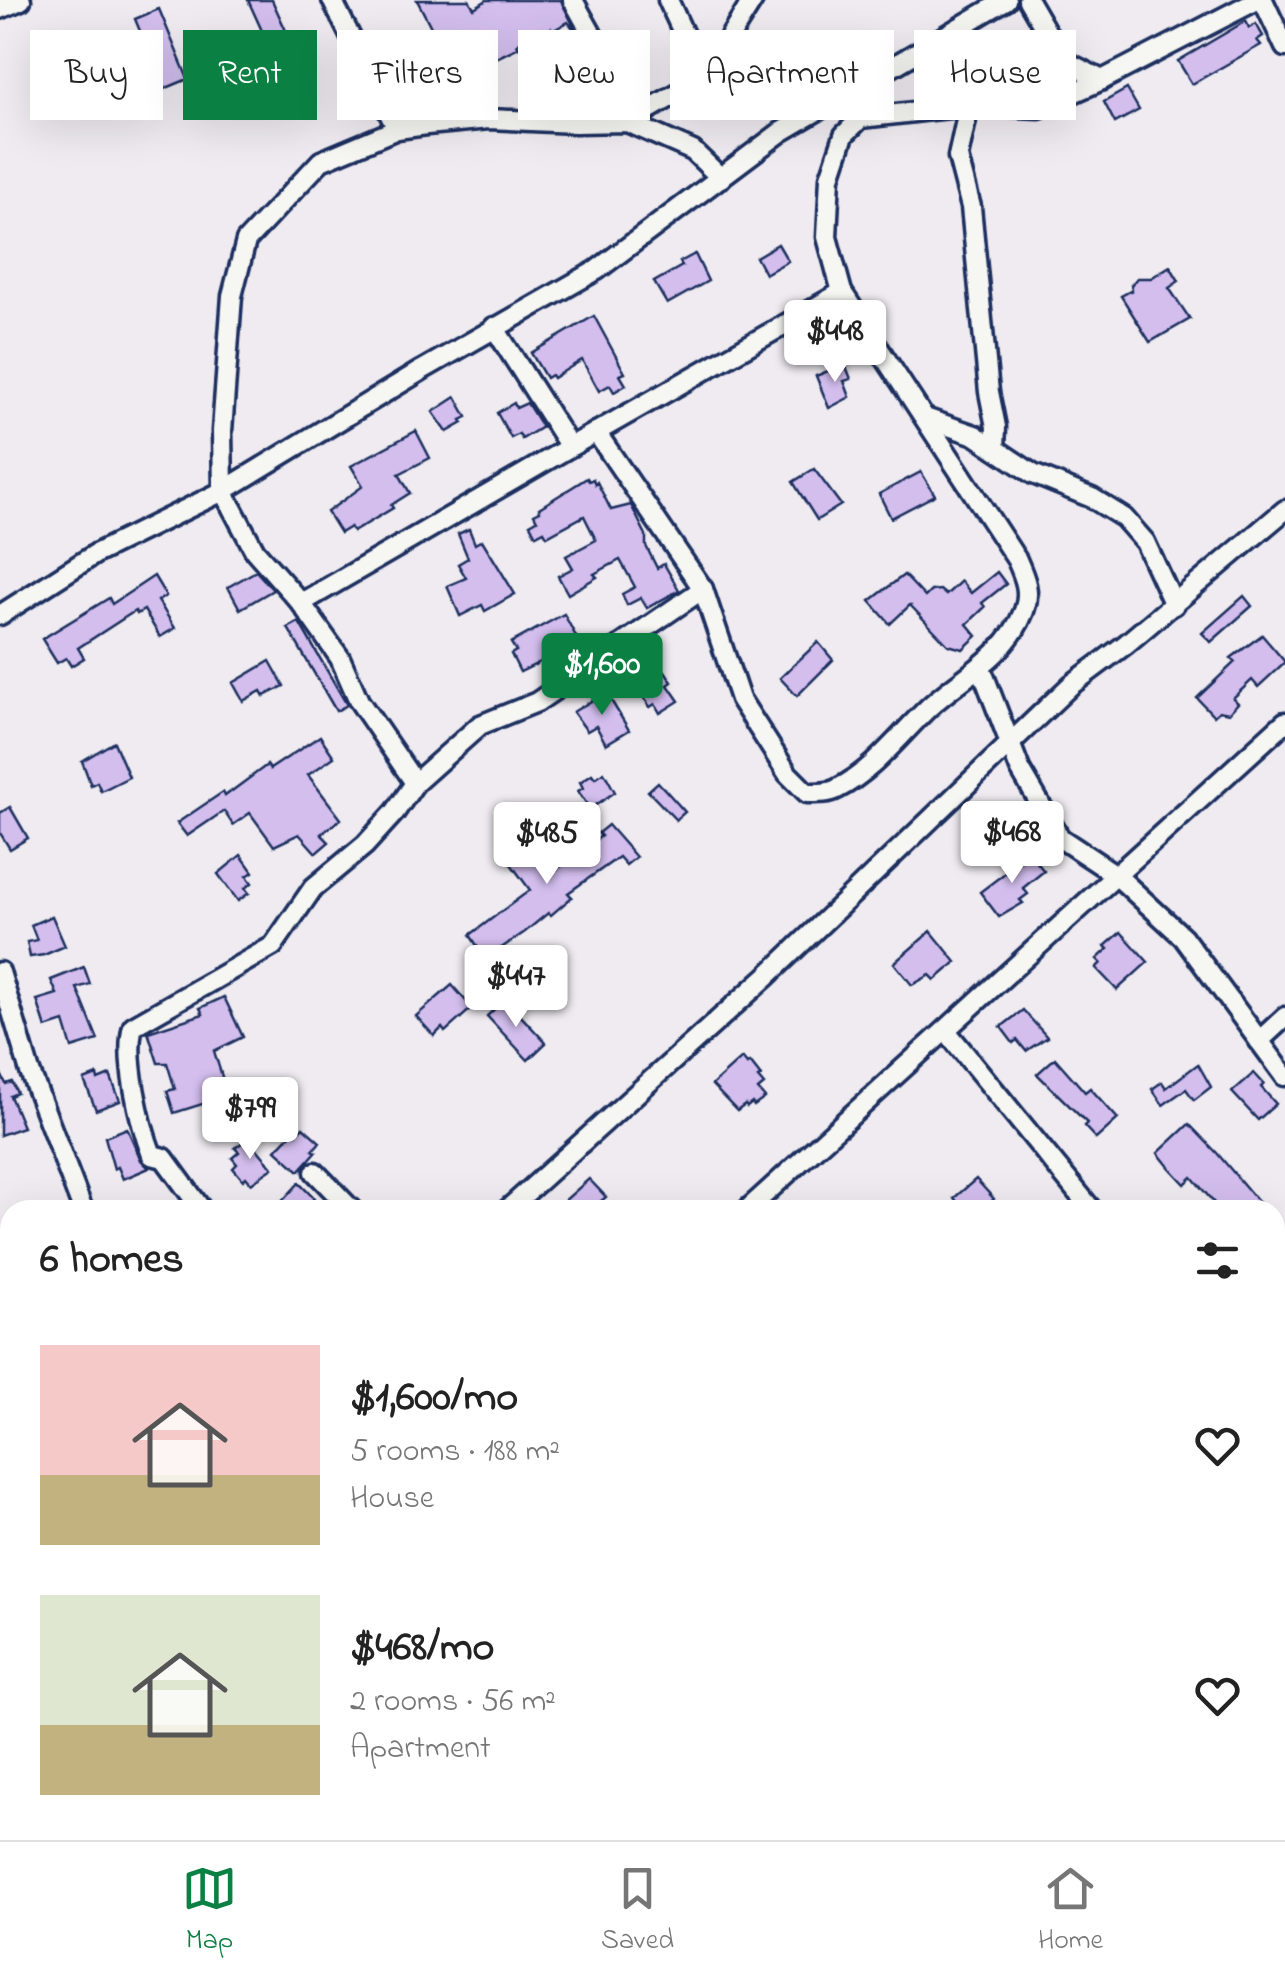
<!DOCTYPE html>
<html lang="en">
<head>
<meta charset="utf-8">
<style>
	:root { --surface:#fff; --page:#f6f6f6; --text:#222; --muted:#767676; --line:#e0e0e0; --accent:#0b8043 }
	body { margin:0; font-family:"Indie Flower",sans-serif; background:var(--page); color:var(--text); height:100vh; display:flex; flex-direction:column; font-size:38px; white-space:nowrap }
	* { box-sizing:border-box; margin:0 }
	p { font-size:32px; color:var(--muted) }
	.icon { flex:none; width:55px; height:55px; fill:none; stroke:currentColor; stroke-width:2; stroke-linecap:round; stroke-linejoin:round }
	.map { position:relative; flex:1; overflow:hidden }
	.drawer { position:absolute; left:0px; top:1200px; width:1285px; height:640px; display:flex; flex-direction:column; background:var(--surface); border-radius:30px 30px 0 0; box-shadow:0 10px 40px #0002 }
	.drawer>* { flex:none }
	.hud { position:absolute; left:30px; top:30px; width:1225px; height:90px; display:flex; gap:20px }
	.price { position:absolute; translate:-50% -85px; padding:0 22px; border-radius:10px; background:#fff; color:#222; font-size:32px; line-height:65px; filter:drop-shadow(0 2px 5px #0008) }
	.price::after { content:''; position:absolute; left:50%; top:60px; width:30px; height:22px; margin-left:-15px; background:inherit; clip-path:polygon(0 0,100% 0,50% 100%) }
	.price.selected { background:var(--accent); color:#fff }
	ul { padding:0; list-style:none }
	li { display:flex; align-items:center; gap:30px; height:250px; padding:0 40px }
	li span { display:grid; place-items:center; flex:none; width:280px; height:200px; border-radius:0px; color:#555 }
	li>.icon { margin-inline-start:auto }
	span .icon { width:120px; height:120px; fill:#fffc; stroke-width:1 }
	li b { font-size:42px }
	h2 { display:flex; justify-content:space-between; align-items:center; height:120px; padding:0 40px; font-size:42px }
	.tag { padding:0 35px; border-radius:0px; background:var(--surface); box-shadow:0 10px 40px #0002; font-size:35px; line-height:90px }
	.tag.selected { background:var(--accent); color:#fff }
	.menu { display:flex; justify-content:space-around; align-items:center; height:140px; border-top:2px solid var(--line); background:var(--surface); font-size:28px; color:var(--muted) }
	.menu a { display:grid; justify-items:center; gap:5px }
	.menu .selected { color:var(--accent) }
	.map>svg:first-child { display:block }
</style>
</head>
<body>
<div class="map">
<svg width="1285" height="1840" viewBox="0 0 1285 1840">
	<rect width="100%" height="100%" fill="#efebf1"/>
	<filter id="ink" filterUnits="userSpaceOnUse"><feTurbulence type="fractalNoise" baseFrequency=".01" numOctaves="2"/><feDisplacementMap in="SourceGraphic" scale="20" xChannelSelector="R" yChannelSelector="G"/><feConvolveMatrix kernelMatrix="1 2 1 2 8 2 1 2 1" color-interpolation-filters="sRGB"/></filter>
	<g filter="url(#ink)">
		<g fill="#d3beee" stroke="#1b2f5e" stroke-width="2.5">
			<path d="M248 0H272L303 68 283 77Z"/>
			<path d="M417 0H469L474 8 487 0H561L577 33 568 22 552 31 551 28 544 32 542 29 517 44 519 47 457 77Z"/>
			<path d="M159 9 188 79 164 89 135 19Z"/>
			<path d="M1246 21 1249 28 1256 24 1263 36 1257 40 1261 45 1192 84 1178 61Z"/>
			<path d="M1036 64 1041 72 1051 66 1061 85 1037 95H1026L1020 86 1028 80 1023 73Z"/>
			<path d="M1127 89 1139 110 1115 123 1104 102Z"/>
			<path d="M778 244 788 261 765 274 756 257Z"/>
			<path d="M695 254 708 281 667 304 654 282 682 266 680 262Z"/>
			<path d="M1170 266 1179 281 1169 288 1190 319 1150 342 1121 296 1132 290 1131 285 1137 278H1151Z"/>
			<path d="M594 316 625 373 620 375 626 385 614 392 610 385 599 391 582 360 553 378 551 375 546 378 531 353Z"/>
			<path d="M845 364 851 379 844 381 850 397 829 408 816 376Z"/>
			<path d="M456 397 467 417 461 420 463 423 447 432 433 412Z"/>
			<path d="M514 403 516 408 527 403 542 427 522 439 519 434 511 438 497 413Z"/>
			<path d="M416 431 430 458 399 474 410 493 391 505 393 508 353 532 350 527 340 533 327 512 363 486 351 466Z"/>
			<path d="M814 469 841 505 817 520 793 482Z"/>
			<path d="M921 472 935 495 891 518 879 494Z"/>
			<path d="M587 478 589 481 593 479 595 484 597 482 611 510 631 505 646 535V546L657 568 664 564 679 590 647 608 641 598 627 605 622 594 635 587 620 560 594 574 597 577 568 594 558 576 573 568 566 556 596 540 584 516 547 536 544 531 536 535 530 524 537 520 534 514 540 511 539 508Z"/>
			<path d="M469 529 475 544 482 540 515 594 485 611 482 605 460 616 447 586 466 578 458 564 468 558 458 534Z"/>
			<path d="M256 571 273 590 240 609 228 587Z"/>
			<path d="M997 572 1006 584 982 603 985 607 967 624 977 636 963 649 948 645 910 605 890 624 870 601 904 575 925 597 931 591 940 590 946 595 961 581 971 593Z"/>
			<path d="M154 576 166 596 158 601 175 628 160 637 144 610 137 614 135 611 78 648 84 658 71 666 66 658 57 663 42 639 109 598 112 604Z"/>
			<path d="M1244 596 1252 606 1211 642 1202 633Z"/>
			<path d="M564 614 581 646 561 657 559 653 520 672 511 654 516 651 511 643Z"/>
			<path d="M299 622 347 705 336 711 288 628Z"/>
			<path d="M1262 635 1285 662 1258 687 1252 680 1233 698 1238 703 1229 713 1219 711 1214 716 1197 698 1235 662 1231 658Z"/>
			<path d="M818 642 833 660 797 696 780 678Z"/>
			<path d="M270 661 284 686 264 696 261 691 243 701 233 683Z"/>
			<path d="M665 671 672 682 668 685 679 701 660 713 655 704 650 707 632 679 643 672 646 677Z"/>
			<path d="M606 692 629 730 606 744 596 726 587 731 573 712Z"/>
			<path d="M320 736 334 757 308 775 341 819 321 834 329 842 316 853 299 834 274 846 250 813 233 825 224 811 187 836 177 823 223 792 225 796 267 765 270 769Z"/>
			<path d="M114 742 129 777 101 791 97 782 91 785 82 761Z"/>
			<path d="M604 772 615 792 590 809 578 791 583 788 580 782 592 774 595 778Z"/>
			<path d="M658 782 685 812 676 820 648 791Z"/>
			<path d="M10 807 28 838 10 849 0 833V813Z"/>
			<path d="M608 825 636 857 626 865 619 857 568 893 572 897 550 916 548 913 525 932 494 953 492 951 484 956 470 935 530 890 508 860 533 840 557 869 601 836 598 833Z"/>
			<path d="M1030 854 1044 871 1023 888 1028 894 1020 900 1023 903 999 917 980 892Z"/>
			<path d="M241 855 253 872 247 876 252 883 245 888 249 893 238 901 218 874Z"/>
			<path d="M52 916 65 946 44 955 30 957 27 942 37 940 31 925Z"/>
			<path d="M931 931 956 962 935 980 930 975 912 985 894 963Z"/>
			<path d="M1121 932 1148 962 1117 990 1096 968 1101 963 1097 959 1108 949 1105 946Z"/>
			<path d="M84 967 90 984 77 988 98 1040 72 1048 64 1022 46 1028 37 1000 57 994 51 980Z"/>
			<path d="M452 985 472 1008 445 1032 442 1028 434 1036 416 1016Z"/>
			<path d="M224 997 243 1037 214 1051 228 1096 174 1113 167 1091 175 1089 167 1063H158L148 1032 203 1014 200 1008Z"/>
			<path d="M505 999 546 1043 528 1060 487 1016Z"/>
			<path d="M1023 1010 1047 1037 1026 1051 1017 1040 1013 1043 1001 1027Z"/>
			<path d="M742 1058 747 1064 750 1062 761 1076 758 1078 764 1085 758 1090 765 1098 754 1106 752 1103 747 1107 745 1105 737 1111 712 1085Z"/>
			<path d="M1055 1058 1085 1092 1090 1088 1118 1119 1096 1139 1084 1126 1087 1123 1037 1074Z"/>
			<path d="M1198 1064 1211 1087 1194 1100 1186 1089 1163 1105 1152 1089 1162 1082 1166 1088Z"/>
			<path d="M0 1072 6 1084 12 1082 17 1093 10 1096 23 1127 0 1135Z"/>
			<path d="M1254 1073 1264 1084 1261 1087 1276 1104 1258 1120 1232 1092Z"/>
			<path d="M97 1075 98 1080 110 1075 120 1101 96 1110 84 1080Z"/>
			<path d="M1189 1124 1217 1153 1265 1210H1220L1192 1177 1185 1184 1170 1168 1158 1153Z"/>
			<path d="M303 1127 320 1142 313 1150 316 1152 299 1171 276 1150 293 1132 296 1134Z"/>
			<path d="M127 1128 141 1160 149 1168 123 1179 118 1167 114 1169 105 1137Z"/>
			<path d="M248 1138 273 1168 251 1183 246 1177 243 1180 233 1168 237 1164 232 1158 239 1152 235 1148Z"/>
			<path d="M589 1179 606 1197 600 1202 607 1210H554Z"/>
			<path d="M976 1179 994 1199 983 1210H965L954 1198Z"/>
			<path d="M299 1183 314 1198 303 1210H274Z"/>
		</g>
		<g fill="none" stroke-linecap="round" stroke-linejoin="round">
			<g stroke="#1b2f5e" stroke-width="25">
				<g id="minor">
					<path d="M332 0 397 129"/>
					<path d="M573 0 593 36 627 122 704 78 668 0"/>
					<path d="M1028 0 1063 60 1102 80"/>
					<path d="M1263 0 1285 47"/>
					<path d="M0 9 21 0"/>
					<path d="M704 78 753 0"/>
					<path d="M969 106 958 157 971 207 989 392 996 427 995 448"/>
					<path d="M861 118 976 105 1039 108 1102 80 1257 0"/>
					<path d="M494 327 570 447 842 292"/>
					<path d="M925 418 975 435 1033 474 1092 498 1124 518 1145 542 1174 605"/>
					<path d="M596 432 703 589 740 699 788 774 807 793C817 793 828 794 837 789 873 771 899 736 928 708 961 677 1007 656 1024 611 1031 592 1025 578 1017 560L842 292 827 237 830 177 844 135 861 118 857 114 884 70"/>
					<path d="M301 603 570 447"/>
					<path d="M0 615 97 553 223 491 422 370 597 270 781 132 1006 0"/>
					<path d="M981 668 1020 769 1060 838 1116 875 1183 937 1285 1076"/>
					<path d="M415 783 359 701 340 658 301 603 255 551 223 491 222 431 232 296 246 241 321 161 397 129 427 125 489 119 575 123 627 122 693 151 721 178"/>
					<path d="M0 972 30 1072 83 1210"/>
					<path d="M947 1032 1092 1210"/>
					<path d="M1259 1041 1285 1017"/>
					<path d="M315 1172 352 1210"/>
					<path d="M202 1210 164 1158 152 1155C140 1124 124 1058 133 1026L273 946 313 888 365 845 395 812 415 783 480 725 537 702 703 589"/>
					<path d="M507 1210 767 976 1071 685 1126 644 1285 510"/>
					<path d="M747 1210 1285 722"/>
					<path d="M1275 1421 1285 1433"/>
					<path d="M0 1456 10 1469"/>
					<path d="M0 1675 10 1666"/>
					<path d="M358 1830 362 1840"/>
					<path d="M454 1830 458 1840"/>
					<path d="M542 1830 546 1840"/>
					<path d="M626 1830 629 1840"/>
					<path d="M913 1830 924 1840"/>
					<path d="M507 1840 529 1830"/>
				</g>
			</g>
			<use href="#minor" stroke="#f6f6f2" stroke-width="18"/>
		</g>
	</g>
</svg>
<b class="price" style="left:835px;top:385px">$448</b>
<b class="price selected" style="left:602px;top:718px">$1,600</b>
<b class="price" style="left:1012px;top:886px">$468</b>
<b class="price" style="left:547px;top:887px">$485</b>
<b class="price" style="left:516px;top:1030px">$447</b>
<b class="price" style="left:250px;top:1162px">$799</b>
<div class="hud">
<a class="tag">Buy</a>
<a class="tag selected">Rent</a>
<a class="tag">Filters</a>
<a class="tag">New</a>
<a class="tag">Apartment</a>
<a class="tag">House</a>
</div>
<section class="drawer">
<h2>6 homes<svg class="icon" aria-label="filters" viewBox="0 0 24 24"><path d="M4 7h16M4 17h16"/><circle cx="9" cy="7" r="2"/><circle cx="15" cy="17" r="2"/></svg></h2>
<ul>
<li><span style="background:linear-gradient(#f6c9c9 65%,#c2b280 0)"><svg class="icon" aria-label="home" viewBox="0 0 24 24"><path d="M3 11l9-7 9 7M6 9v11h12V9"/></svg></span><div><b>$1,600/mo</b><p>5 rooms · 188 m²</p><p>House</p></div><svg class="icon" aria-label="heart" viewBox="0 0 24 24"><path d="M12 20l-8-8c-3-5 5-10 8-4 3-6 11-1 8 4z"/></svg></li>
<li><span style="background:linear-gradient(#dfe7d0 65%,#c2b280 0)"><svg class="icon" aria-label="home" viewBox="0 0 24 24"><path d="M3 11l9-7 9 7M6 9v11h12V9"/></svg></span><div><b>$468/mo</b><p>2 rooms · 56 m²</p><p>Apartment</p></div><svg class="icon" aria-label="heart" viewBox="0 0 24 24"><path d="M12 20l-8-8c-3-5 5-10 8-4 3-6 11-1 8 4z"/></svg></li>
</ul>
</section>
</div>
<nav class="menu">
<a class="selected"><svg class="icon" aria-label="map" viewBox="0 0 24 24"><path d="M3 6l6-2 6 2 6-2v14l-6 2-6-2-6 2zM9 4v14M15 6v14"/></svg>Map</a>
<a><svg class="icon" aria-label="saved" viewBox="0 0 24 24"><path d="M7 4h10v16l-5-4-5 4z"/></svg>Saved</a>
<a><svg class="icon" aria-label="home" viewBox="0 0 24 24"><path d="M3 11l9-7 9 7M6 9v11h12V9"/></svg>Home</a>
</nav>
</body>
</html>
